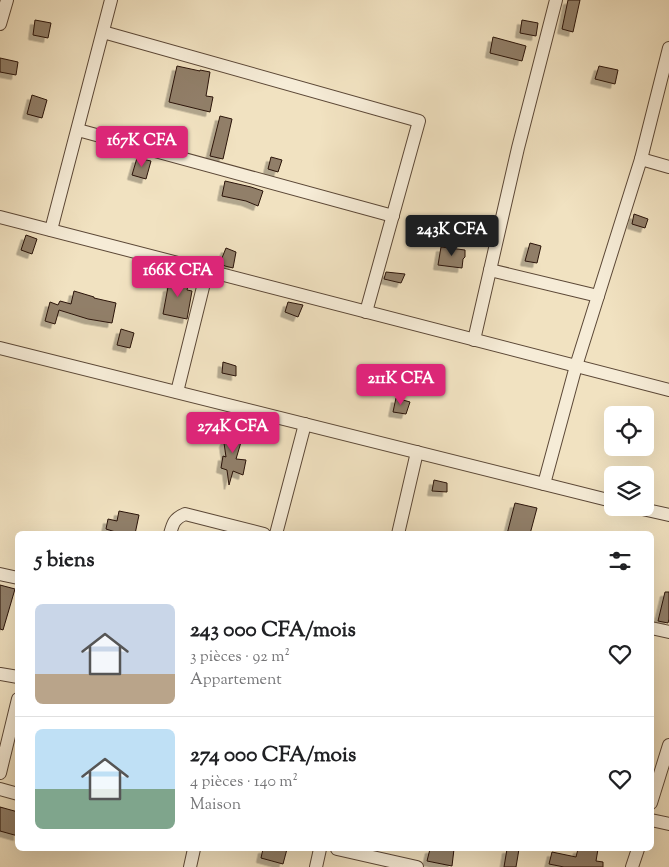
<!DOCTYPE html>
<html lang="fr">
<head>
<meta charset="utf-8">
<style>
	:root { --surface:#fff; --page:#f6f6f6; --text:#202124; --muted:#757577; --line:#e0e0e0; --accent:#db2777 }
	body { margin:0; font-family:"Sorts Mill Goudy",serif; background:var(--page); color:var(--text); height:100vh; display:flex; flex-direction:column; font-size:19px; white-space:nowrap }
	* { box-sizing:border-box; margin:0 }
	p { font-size:16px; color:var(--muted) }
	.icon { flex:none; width:28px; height:28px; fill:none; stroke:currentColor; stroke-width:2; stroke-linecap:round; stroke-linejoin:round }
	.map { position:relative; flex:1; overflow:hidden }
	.panel { position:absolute; left:15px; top:531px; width:639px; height:320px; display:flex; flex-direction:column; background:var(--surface); border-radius:8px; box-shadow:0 5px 20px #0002 }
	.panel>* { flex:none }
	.tools { position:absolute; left:604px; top:406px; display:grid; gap:10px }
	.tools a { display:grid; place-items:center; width:50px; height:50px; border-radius:8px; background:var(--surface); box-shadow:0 5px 20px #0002; font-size:25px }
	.price { position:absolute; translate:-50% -42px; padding:0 11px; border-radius:5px; background:var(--accent); color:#fff; font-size:16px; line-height:32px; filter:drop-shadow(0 1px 2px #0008) }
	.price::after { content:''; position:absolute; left:50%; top:30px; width:15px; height:11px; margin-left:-8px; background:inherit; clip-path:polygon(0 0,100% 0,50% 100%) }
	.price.current { background:#222; color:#fff }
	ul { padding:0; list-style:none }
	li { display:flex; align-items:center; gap:15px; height:125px; padding:0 20px }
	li+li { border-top:1px solid var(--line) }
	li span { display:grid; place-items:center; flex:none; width:140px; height:100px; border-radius:8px; color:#555 }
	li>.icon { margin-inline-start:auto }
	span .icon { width:60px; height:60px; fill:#fffc; stroke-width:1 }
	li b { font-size:21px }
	h2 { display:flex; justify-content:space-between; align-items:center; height:60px; padding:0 20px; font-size:21px }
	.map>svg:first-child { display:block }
</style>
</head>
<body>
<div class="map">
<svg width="669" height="867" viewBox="0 0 669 867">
	<defs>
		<filter id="shadow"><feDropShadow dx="-4.5" dy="4.5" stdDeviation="0" flood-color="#0004"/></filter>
	</defs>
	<rect width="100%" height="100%" fill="#f1e2c1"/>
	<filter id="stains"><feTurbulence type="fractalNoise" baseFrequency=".004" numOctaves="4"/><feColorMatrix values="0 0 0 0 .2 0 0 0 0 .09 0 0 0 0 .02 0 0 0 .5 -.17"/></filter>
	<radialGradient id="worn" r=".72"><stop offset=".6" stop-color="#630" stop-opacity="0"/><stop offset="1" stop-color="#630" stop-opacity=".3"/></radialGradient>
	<g fill="#917f69" stroke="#2a1409" filter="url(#shadow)">
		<path d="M568 0H580L573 32 562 29Z"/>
		<path d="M35 20 51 23 48 38 33 35Z"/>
		<path d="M522 20 538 23 536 36 520 33Z"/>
		<path d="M493 37 526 46 522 61 490 53Z"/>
		<path d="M0 58 18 62 16 75 0 72Z"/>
		<path d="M177 66 200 71V70L210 72 206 96 213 97 210 112 169 102Z"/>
		<path d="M599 66 618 70 615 84 595 79Z"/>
		<path d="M32 95 47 100 42 118 27 114Z"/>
		<path d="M220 116 232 119 223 159 210 156Z"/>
		<path d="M271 157 282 160 278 172 268 169Z"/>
		<path d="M137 158 151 161 146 179 132 175Z"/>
		<path d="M225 181 251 187 263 191 258 206 246 201 222 196Z"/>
		<path d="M634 214 648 219 645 228 632 224Z"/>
		<path d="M26 235 37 239 32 254 21 250Z"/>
		<path d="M530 243 541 246 537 263 525 261Z"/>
		<path d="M441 247 465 250V257L463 259 462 268 438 265Z"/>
		<path d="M226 248 236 252 233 268 225 266 220 263Z"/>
		<path d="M386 272 405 274 401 283 384 279Z"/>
		<path d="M174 275 190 279 187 290 192 291 187 319 163 314 168 287H171Z"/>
		<path d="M74 291 94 297V298L116 303 112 323 88 319 59 310 55 324 45 321 50 302 58 305 60 301 71 304Z"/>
		<path d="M288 302 303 305 298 317 285 312Z"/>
		<path d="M121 329 134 333 130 348 117 345Z"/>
		<path d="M223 362 236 366V376L222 373Z"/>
		<path d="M396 398 410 402 406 414 393 412Z"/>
		<path d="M230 429 244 432 236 459 246 460 243 475 233 471 229 485 227 470 221 468 223 456 226 457 224 443Z"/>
		<path d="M434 480 447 483V492L432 491Z"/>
		<path d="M515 503 537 508 530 534H507Z"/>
		<path d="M119 511 139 515 135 534H122L106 529 108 519 117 521Z"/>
		<path d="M0 585 15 589 3 630 0 629Z"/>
		<path d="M665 592H669V619L668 623 658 621Z"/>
		<path d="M0 807 18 812V836L0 831Z"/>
		<path d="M263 849H287L283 864 261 858Z"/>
		<path d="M430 849H454L452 866 427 861Z"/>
		<path d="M507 849H519L516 867H504Z"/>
		<path d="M578 849H598L596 861 603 862V867H564L549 864 552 852 576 857Z"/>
	</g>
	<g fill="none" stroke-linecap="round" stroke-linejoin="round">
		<g stroke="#5c4837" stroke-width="14">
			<g id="minor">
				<path d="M0 24 7 0"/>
				<path d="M103 32 419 121 366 312"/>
				<path d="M78 130 393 216"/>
				<path d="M641 159 669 167"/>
				<path d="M0 217 669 390"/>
				<path d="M51 230 111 0"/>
				<path d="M490 270 598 296"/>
				<path d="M474 340 518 148 556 0"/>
				<path d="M0 348 612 501"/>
				<path d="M177 392 207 271"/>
				<path d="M544 484 576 366 641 159 669 48"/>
				<path d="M638 508 669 515"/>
				<path d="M170 534C173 523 174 519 185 514L264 534"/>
				<path d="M276 534 305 424"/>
				<path d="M398 534 417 452"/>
				<path d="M0 574 18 578"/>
				<path d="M651 628 669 632"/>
				<path d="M0 674 18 677"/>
				<path d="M0 773 18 699"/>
				<path d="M0 789 18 794"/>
				<path d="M651 803 669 745"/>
				<path d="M651 820 669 824"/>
				<path d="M337 849 417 867"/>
				<path d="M190 867 194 849"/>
				<path d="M316 867 320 849"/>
				<path d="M632 867 638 849"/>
			</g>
		</g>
		<use href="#minor" stroke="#f6ecd7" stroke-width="12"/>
	</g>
	<rect width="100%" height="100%" filter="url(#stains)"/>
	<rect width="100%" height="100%" fill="url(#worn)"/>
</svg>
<div class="tools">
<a><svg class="icon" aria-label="locate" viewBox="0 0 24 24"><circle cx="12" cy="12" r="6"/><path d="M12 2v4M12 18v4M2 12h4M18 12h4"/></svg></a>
<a><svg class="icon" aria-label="layers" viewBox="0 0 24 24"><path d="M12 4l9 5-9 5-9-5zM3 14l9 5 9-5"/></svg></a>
</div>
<b class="price" style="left:142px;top:168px">167K CFA</b>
<b class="price current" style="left:452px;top:257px">243K CFA</b>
<b class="price" style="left:178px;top:298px">166K CFA</b>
<b class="price" style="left:401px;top:406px">211K CFA</b>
<b class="price" style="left:233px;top:454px">274K CFA</b>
<section class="panel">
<h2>5 biens<svg class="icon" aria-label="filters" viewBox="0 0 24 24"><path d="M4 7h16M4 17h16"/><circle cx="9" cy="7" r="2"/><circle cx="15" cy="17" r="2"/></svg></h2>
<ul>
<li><span style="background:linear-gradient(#c9d6e8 70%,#b9a48a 0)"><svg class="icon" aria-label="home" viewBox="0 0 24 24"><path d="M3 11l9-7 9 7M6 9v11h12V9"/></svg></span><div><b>243 000 CFA/mois</b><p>3 pièces · 92 m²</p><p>Appartement</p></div><svg class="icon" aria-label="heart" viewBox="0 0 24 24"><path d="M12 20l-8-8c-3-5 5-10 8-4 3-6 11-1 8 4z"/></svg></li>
<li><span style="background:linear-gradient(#bfe0f5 60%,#7fa58c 0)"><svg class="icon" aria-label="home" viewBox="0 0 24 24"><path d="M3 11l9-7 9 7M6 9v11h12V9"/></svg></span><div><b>274 000 CFA/mois</b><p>4 pièces · 140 m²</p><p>Maison</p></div><svg class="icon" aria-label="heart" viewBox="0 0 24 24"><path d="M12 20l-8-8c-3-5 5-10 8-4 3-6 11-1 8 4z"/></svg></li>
</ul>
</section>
</div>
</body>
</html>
